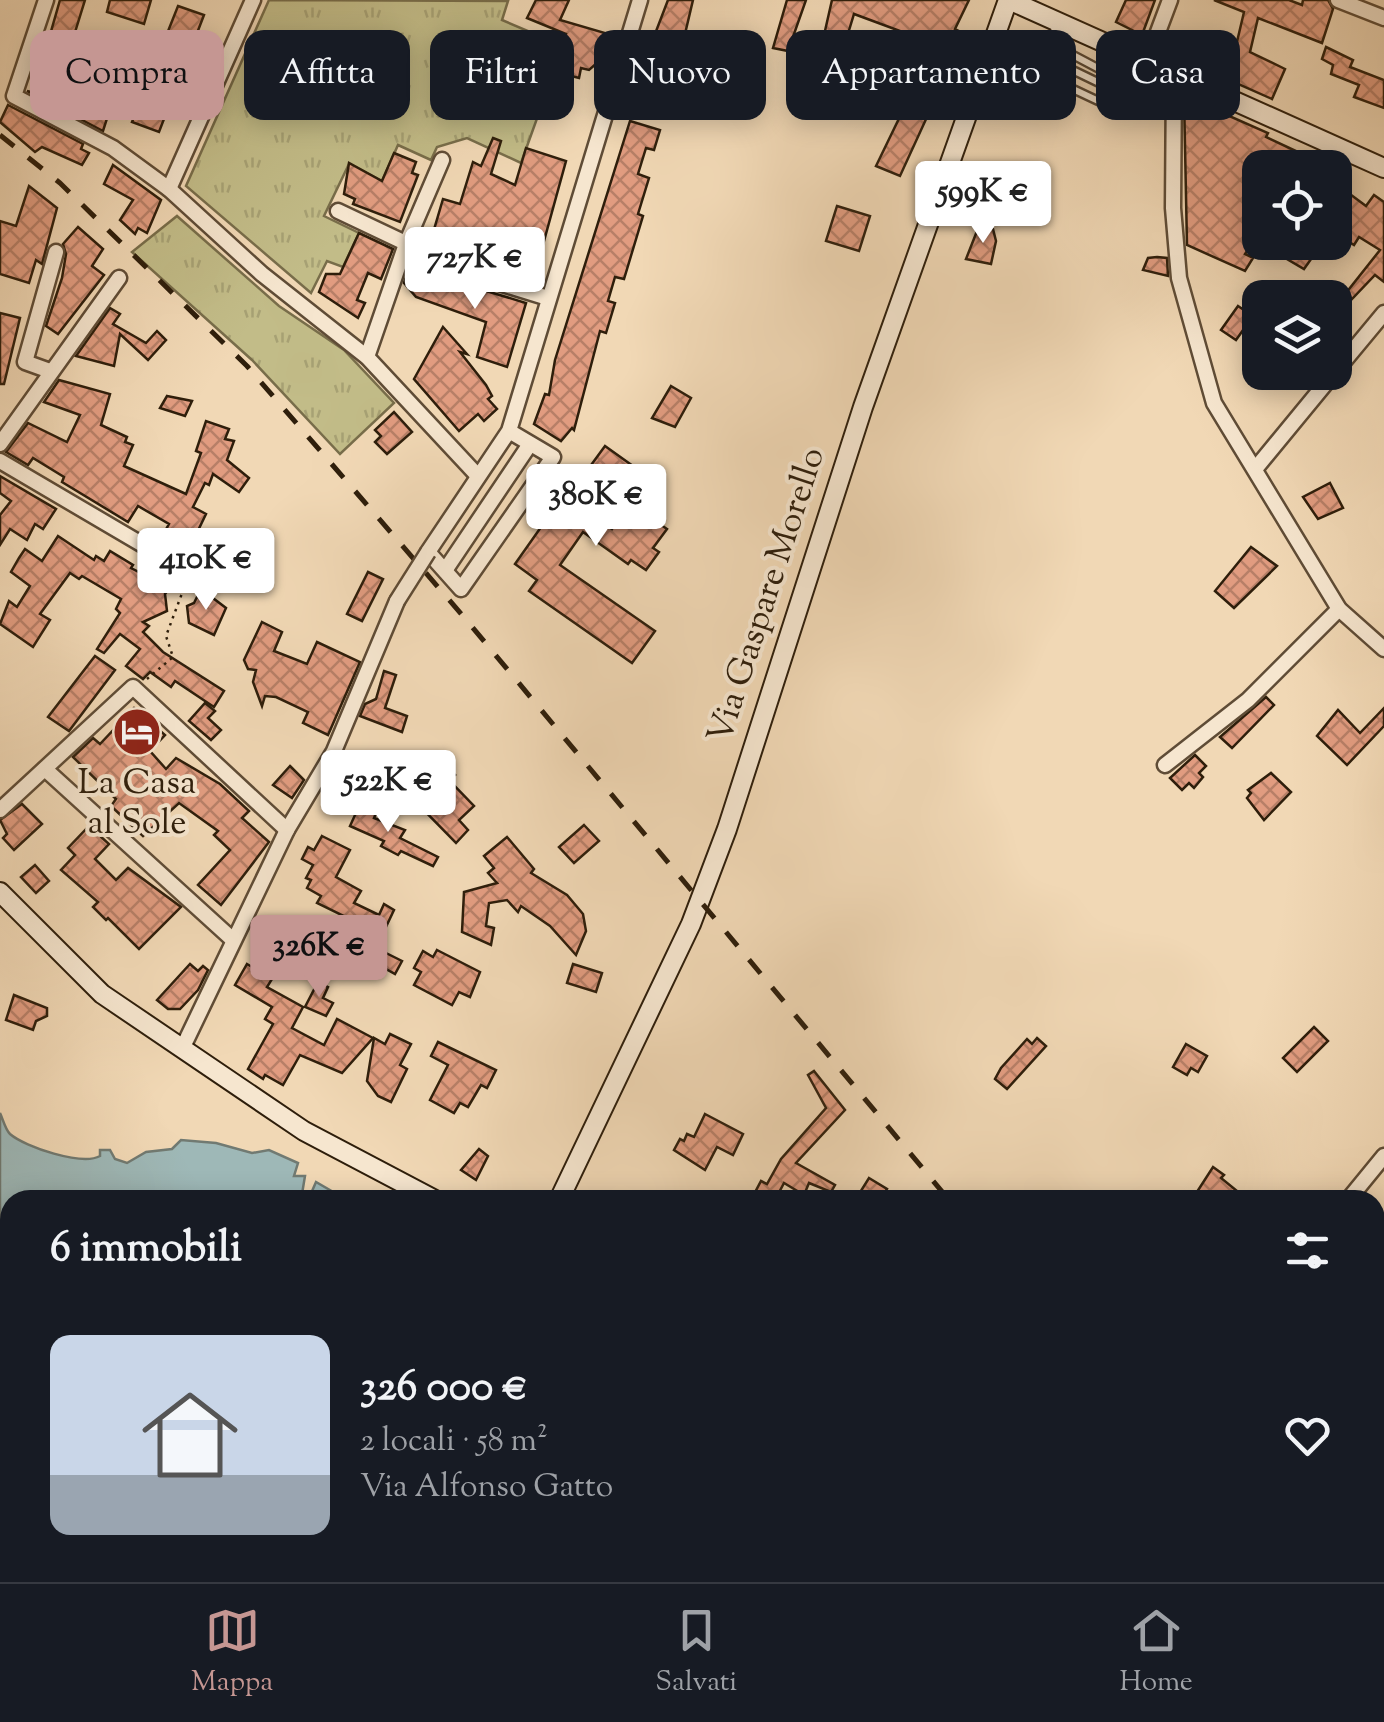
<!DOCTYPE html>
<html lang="it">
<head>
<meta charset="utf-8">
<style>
	:root { --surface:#171b24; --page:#242831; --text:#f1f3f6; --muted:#9ea1a6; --line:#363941; --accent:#c59692 }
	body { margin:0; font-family:"Sorts Mill Goudy",serif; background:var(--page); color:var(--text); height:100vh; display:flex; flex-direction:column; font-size:38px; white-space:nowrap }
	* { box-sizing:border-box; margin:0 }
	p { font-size:32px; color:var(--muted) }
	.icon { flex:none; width:55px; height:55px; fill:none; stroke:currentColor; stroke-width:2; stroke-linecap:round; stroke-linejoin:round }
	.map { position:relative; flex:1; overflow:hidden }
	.side { position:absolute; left:0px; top:1190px; width:1385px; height:392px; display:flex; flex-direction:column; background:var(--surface); border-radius:30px 30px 0 0; box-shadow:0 5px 25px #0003 }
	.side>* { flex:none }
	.guide { position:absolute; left:30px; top:30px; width:1325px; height:90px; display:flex; gap:20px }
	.buttons { position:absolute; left:1242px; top:150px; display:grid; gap:20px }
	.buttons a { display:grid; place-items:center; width:110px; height:110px; border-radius:20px; background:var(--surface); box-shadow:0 5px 25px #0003; font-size:50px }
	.price { position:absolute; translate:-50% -85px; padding:0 22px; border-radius:10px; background:#fff; color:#222; font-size:32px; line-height:65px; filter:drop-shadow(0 2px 5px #0008) }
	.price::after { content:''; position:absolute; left:50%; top:60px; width:30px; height:22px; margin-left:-15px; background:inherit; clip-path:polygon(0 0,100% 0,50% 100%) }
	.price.on { background:var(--accent); color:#111 }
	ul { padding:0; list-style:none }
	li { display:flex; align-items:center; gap:30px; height:250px; padding:0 50px }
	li+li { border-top:2px solid var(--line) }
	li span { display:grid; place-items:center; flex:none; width:280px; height:200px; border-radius:20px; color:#555 }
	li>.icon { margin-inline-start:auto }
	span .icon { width:120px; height:120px; fill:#fffc; stroke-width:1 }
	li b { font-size:42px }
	h2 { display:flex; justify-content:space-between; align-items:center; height:120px; padding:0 50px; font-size:42px }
	.pill { padding:0 35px; border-radius:20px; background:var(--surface); box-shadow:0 5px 25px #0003; font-size:35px; line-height:90px }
	.pill.on { background:var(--accent); color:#111 }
	.dock { display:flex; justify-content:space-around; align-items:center; height:140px; border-top:2px solid var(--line); background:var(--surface); font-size:28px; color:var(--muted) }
	.dock a { display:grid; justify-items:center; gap:5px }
	.dock .on { color:var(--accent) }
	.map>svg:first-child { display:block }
</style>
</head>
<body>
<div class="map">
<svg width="1384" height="1582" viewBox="0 0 1384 1582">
	<defs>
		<pattern id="grass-tufts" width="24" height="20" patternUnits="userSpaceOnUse" patternTransform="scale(2.5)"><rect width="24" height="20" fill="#c2bc88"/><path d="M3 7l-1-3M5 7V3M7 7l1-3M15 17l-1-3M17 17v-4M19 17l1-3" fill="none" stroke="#a7a174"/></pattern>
		<pattern id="building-cross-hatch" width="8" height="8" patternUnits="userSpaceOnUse" patternTransform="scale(2.5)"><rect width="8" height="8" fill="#e19c80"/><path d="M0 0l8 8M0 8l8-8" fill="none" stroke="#b77f67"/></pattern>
	</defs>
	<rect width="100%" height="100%" fill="#f1d8b5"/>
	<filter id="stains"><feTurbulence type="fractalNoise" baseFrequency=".002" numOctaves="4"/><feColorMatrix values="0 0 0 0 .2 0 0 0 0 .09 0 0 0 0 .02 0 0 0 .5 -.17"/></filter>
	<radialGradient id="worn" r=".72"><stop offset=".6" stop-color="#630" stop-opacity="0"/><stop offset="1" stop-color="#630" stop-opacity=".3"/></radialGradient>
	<g fill="url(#grass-tufts)" stroke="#786d4a" stroke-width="2.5">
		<path d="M269 0 508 1 502 20 563 46 521 163 467 138 437 147 431 160 398 145 382 181 349 164 324 216 359 233 343 267 327 261 311 293 186 186Z"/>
		<path d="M177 216 279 306 344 350 394 403 340 454 252 360 132 252Z"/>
	</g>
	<path fill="#9eb8b7" stroke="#717a72" stroke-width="2.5" d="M0 1113C3 1119 5 1129 10 1134 25 1147 82 1166 100 1156V1150H110L115 1159 127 1163 146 1152 172 1149 181 1140 216 1143 252 1153 269 1150 298 1163 294 1176H305L301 1200 309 1198 316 1182 347 1200H10V1572H907L913 1573 915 1582H0Z"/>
	<g fill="url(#building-cross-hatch)" stroke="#2e1e0b" stroke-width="2.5" fill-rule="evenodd">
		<path d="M60 0H85L72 42 82 46 74 74 117 87 103 131 27 91 43 95 58 45 48 42Z"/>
		<path d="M110 0H151L144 24 107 12Z"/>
		<path d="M536 0H569L560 20 605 33 597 63 589 70 581 68 579 78 556 72 566 34 527 18Z"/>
		<path d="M668 0H693L676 72 645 60Z"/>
		<path d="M787 0H806L788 51 773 48Z"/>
		<path d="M832 0H969L955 29 965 34 900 176 876 166 906 104 900 101 925 48 897 39 900 31 854 14 847 37 839 36 836 48 822 44Z"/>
		<path d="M1126 0H1155L1142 35 1116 22Z"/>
		<path d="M1214 0H1289L1302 5 1303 0H1328L1333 9 1322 43 1258 18 1250 52 1285 69 1272 99 1209 71 1221 39 1236 46 1244 12Z"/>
		<path d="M178 6 204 15 159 132 132 122Z"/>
		<path d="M1326 47 1353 60 1350 67 1384 80V108L1354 97 1359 85 1331 74 1333 65 1322 59Z"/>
		<path d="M803 75 815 78 810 99 820 102 817 115 793 108Z"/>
		<path d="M1184 96 1268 133 1266 137 1300 153 1294 168H1260V232L1245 254 1253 258 1245 271 1187 245Z"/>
		<path d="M8 105 83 144 81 149 89 153 82 165 42 147 35 152 0 122Z"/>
		<path d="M630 121 660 130 654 150 646 148 638 174 649 178 638 214 643 216 624 279 615 277 608 301 615 303 606 333 600 331 574 430 572 428 561 441 534 424 545 394 549 395 555 360Z"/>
		<path d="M493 138 501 141 491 174 515 185 526 148 566 161 533 281 492 265 495 257 489 252 433 233 443 199 460 204 473 162 481 166Z"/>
		<path d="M394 153 416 162 412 173 418 175 400 222 353 204 355 199 344 194 349 163 382 181Z"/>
		<path d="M113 165 161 200 147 233 138 228 135 234 120 220 133 200 104 184Z"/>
		<path d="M1335 183 1366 206 1374 195 1384 202V282L1375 275 1352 299 1346 293 1380 250 1359 237 1354 245 1335 233Z"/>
		<path d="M29 186 57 208 42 264 36 260 29 283 0 274V221L16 226Z"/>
		<path d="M837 206 870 216 859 251 826 241Z"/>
		<path d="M979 226 993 229 996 241 991 264 966 259Z"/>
		<path d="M78 227 103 249 92 266 104 275 58 334 46 326 62 278 66 254 63 244Z"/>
		<path d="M359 233 393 249 381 279 368 273 357 300 365 303 358 318 319 292 326 274H340Z"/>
		<path d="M1282 242H1323L1304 269 1275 252Z"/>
		<path d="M1157 257 1167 258 1168 276 1143 270 1148 258Z"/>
		<path d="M409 267 471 293 473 287 526 303 507 367 477 357 486 322 416 297 404 283Z"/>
		<path d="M1238 306 1253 316 1236 340 1221 330Z"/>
		<path d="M110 308 120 314 113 324 146 343 157 331 166 340 148 360 120 334 114 366 76 356Z"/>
		<path d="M0 313 20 318 4 384H0Z"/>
		<path d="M443 327 467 354 460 352 486 385 492 396 488 399 497 409 484 421 478 414 459 431 414 379Z"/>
		<path d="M59 380 110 394 101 425 127 437 125 442 133 445 124 466 186 494 201 453 196 451 206 421 229 429 225 439 234 441 227 460 249 478 239 492 213 474 209 485 205 483 193 507 206 514 191 545 165 531 169 524 138 506 128 522 62 482 64 477 33 458 28 465 6 452 28 423 67 442 80 415 44 402Z"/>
		<path d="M671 386 691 398 675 427 652 418Z"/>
		<path d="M167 396 192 401 185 416 160 408Z"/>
		<path d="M394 412 412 432 387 454 375 442 381 436 375 430Z"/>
		<path d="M605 446 654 481 635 507 667 529 653 548 659 552 646 570 631 560 628 564 583 532 560 565 655 631 632 663 529 591 537 580 515 564 582 469 586 472ZM603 485 630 504 612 529 589 513 593 508 588 505Z"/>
		<path d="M0 476 56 509 43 529 35 524 27 540 10 529 0 545V515L11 501 0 493Z"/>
		<path d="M1330 483 1343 508 1318 519 1303 497Z"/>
		<path d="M58 536 94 560 96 556 104 561 110 551 133 565 131 568 170 588 165 594 167 611 143 622 149 626 143 632 163 652 224 691 214 707 175 681 171 687 150 672 143 679 126 666 140 649 120 634 104 653 97 649 120 613 116 609 121 599 82 576 79 579 70 573 40 614 50 620 33 647 0 624 9 601 17 607 30 586 11 572 19 558 25 549 42 561Z"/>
		<path d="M208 543 224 550 217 569 200 562Z"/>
		<path d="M1251 547 1277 566 1234 608 1215 591Z"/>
		<path d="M368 572 383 579 362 621 347 614Z"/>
		<path d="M201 589 226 608 214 635 189 623 187 606 194 603Z"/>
		<path d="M262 622 282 632 274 651 307 664 317 642 360 662 328 735 303 723 308 712 276 697 265 696 262 706 253 682 256 670 248 669 244 660Z"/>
		<path d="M95 656 115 670 69 731 48 717Z"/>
		<path d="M384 671 396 675 385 708 407 716 402 732 360 716 365 704 376 699Z"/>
		<path d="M1266 697 1274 705 1232 748 1220 737Z"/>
		<path d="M205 703 215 711 208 718 221 730 211 740 189 721Z"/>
		<path d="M134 708 165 735 150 751 166 769 176 758 220 784 249 811 242 818 269 842 221 905 198 885 230 850 214 835 218 831 179 803 143 836 111 806 116 799 73 757 93 738 100 744Z"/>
		<path d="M1384 708V726L1347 765 1317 736 1338 710 1360 733Z"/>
		<path d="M443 753 453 764 448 768 455 775 449 780 474 806 459 820 468 830 456 843 402 788 423 759 429 765Z"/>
		<path d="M1195 755 1206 766 1199 773 1203 777 1194 788 1189 783 1182 790 1170 778Z"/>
		<path d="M351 757 372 769 364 785 351 779 354 773 346 769Z"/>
		<path d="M290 766 304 780 292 798 273 785Z"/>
		<path d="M1271 773 1291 792 1264 820 1247 798 1251 793 1248 790Z"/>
		<path d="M22 804 42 824 14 850 3 838 7 834 0 820Z"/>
		<path d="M360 804 377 811 374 818 405 830 400 838 438 857 433 866 401 851 398 855 381 846 384 841 350 826Z"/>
		<path d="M584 825 599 841 574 863 559 847Z"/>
		<path d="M89 826 109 844 95 859 116 880 128 868 181 907 139 949 108 918 106 920 93 907 98 902 61 870 75 855 68 848Z"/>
		<path d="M322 836 350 850 336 877 361 891 354 903 379 915 384 904 394 910 376 948 402 961 395 974 338 942 348 918 317 903 321 896 307 888 311 880 306 878 313 865 302 859 308 847 314 850Z"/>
		<path d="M507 837 534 869 531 873 567 895 583 914 586 931 576 955 550 926 521 906 518 912 507 900 489 903 486 926 494 928 491 945 462 932 464 892 497 883 488 873 494 868 484 856Z"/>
		<path d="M35 865 49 881 36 893 21 877Z"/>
		<path d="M296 946 325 965 321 976 284 958 288 950 293 952Z"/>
		<path d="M437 950 480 972 470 997 459 992 452 1005 414 985 421 972 414 968 423 951 433 957Z"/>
		<path d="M190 964 198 971 203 966 208 970 198 990 180 1009H168L157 1000Z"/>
		<path d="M247 964 272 979 267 987 303 1007 292 1028 324 1045 337 1019 373 1038 342 1073 300 1055 283 1085 265 1075 263 1079 248 1069 273 1024 265 1019 272 1007 235 985Z"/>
		<path d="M573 964 602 973 596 992 567 983Z"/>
		<path d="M318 982 328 987 323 998 333 1003 326 1016 305 1007Z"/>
		<path d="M14 995 47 1008V1016L36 1021 33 1030 6 1020Z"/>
		<path d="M1314 1027 1328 1041 1297 1072 1283 1058Z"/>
		<path d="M390 1034 411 1044 400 1065 407 1069 391 1102 378 1096 367 1081 374 1038 385 1044Z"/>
		<path d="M1037 1038 1046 1046 1007 1089 995 1079 1001 1068 1027 1039 1032 1044Z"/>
		<path d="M438 1042 496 1070 487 1088 481 1085 468 1107 460 1103 454 1113 430 1100 448 1065 431 1056Z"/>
		<path d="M1186 1044 1207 1056 1198 1072 1191 1068 1187 1075 1173 1067Z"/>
		<path d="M814 1071 845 1110 796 1163 835 1185 831 1192 809 1183 804 1195 784 1183 775 1200H751L761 1181 767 1184 781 1159 826 1108 808 1075Z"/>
		<path d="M705 1114 743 1134 733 1155 717 1147 705 1170 674 1150 680 1139 684 1141 687 1134 694 1137Z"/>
		<path d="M479 1149 488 1156 476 1180 461 1170Z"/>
		<path d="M1213 1167 1224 1175 1221 1178 1248 1200H1202L1195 1195Z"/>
		<path d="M869 1178 887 1189 880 1200 859 1194Z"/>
	</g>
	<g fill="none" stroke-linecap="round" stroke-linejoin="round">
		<g stroke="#5f4c36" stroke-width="11">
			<g id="lane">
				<path d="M1054 24 1058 82 1109 106 1124 82 1146 64"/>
				<path d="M1054 45 1124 82"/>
				<path d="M1058 63 1116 91"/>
			</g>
		</g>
		<g stroke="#5f4c36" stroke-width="19">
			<g id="street">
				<path d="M46 0 14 96 113 148 169 189 262 274 367 357 477 475"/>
				<path d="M1338 0 1384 18"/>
				<path d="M1146 64 1170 0"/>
				<path d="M1174 76 1173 208 1179 278 1214 403 1339 609 1384 649"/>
				<path d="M169 189 253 0"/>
				<path d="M338 211 473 275 548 298"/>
				<path d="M367 357 406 244 442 160"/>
				<path d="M50 371 25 362 56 252"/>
				<path d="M1335 372 1384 313"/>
				<path d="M509 431 553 457 461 589 428 552 509 431 640 0"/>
				<path d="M0 444 119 278"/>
				<path d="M0 461 189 572"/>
				<path d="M1256 468 1335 372"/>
				<path d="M446 569 530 444"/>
				<path d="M1165 765 1248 700 1339 609"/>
				<path d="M45 769 232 939"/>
				<path d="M0 810 133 687 287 830"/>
				<path d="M182 1049 287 830 334 751 397 601"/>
				<path d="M1348 1200 1384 1156"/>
				<path d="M1375 1528 1384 1540"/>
			</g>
		</g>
		<g stroke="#2e1e0b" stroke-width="22">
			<g id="secondary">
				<path d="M1009 0 1384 168"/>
				<path d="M0 892 102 994 304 1131 435 1200"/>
				<path d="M559 1200 691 924 727 829 863 407 1008 0"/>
				<path d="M975 1572 985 1582"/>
			</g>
		</g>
		<path stroke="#2e1e0b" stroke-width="2.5" stroke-dasharray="2.5 5" stroke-linecap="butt" d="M147 679 173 657 166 636 184 588"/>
		<use href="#lane" stroke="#f6e6cf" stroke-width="6"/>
		<use href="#street" stroke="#f6e6cf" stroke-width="14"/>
		<use href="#secondary" stroke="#f6e6cf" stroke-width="18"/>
		<g stroke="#2e1e0b" stroke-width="5" stroke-dasharray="18 18" stroke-linecap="butt">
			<path d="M0 135 60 183 247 366 463 616 949 1200"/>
			<path d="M1329 1572 1341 1582"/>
		</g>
		<g stroke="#5f4c36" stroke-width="19" stroke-linecap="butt">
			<path id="street-bridge" d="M397 601 428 552"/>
		</g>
		<use href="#street-bridge" stroke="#f6e6cf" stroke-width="14"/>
	</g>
	<defs>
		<g id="hotel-disc" transform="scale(2.5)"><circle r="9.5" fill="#8f2418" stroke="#f6e6cf"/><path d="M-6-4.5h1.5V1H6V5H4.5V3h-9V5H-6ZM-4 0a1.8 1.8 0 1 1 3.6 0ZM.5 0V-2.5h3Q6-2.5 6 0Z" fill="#fff"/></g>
	</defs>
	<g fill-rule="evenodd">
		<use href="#hotel-disc" x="137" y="732"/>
	</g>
	<g text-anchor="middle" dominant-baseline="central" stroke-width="8" stroke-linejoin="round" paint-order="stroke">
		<g font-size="35" fill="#2e1e0b" stroke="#f6e6cf">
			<text transform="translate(768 596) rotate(-72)">Via Gaspare Morello</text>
		</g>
		<g font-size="35" fill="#2e1e0b" stroke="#f6e6cf">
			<text x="137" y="784">La Casa<tspan x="137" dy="40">al Sole</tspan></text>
		</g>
	</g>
	<rect width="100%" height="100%" filter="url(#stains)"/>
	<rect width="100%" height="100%" fill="url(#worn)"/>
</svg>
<div class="buttons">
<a><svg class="icon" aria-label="locate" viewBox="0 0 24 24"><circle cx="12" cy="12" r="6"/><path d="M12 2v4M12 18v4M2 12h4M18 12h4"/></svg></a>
<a><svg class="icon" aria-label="layers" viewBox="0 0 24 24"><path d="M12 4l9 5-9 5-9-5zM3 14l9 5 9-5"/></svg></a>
</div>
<b class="price" style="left:983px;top:246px">599K €</b>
<b class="price" style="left:475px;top:312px">727K €</b>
<b class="price" style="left:596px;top:549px">380K €</b>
<b class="price" style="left:206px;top:613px">410K €</b>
<b class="price" style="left:388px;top:835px">522K €</b>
<b class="price on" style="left:319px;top:1000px">326K €</b>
<div class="guide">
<a class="pill on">Compra</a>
<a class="pill">Affitta</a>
<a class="pill">Filtri</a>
<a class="pill">Nuovo</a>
<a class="pill">Appartamento</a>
<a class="pill">Casa</a>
</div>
<section class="side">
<h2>6 immobili<svg class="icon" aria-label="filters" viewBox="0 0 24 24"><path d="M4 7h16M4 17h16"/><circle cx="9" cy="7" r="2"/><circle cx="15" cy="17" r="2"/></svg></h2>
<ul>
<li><span style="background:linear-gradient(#c9d6e8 70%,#9aa5b1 0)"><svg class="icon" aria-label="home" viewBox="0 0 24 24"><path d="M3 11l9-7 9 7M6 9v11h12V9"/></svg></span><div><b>326 000 €</b><p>2 locali · 58 m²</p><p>Via Alfonso Gatto</p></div><svg class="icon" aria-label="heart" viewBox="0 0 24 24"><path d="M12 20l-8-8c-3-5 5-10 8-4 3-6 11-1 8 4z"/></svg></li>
</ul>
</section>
</div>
<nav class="dock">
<a class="on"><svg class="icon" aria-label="map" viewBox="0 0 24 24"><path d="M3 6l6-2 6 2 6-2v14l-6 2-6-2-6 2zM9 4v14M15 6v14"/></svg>Mappa</a>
<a><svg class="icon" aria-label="saved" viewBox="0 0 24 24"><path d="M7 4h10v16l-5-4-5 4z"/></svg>Salvati</a>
<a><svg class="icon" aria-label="home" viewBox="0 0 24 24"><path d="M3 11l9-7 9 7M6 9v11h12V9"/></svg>Home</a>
</nav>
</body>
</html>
